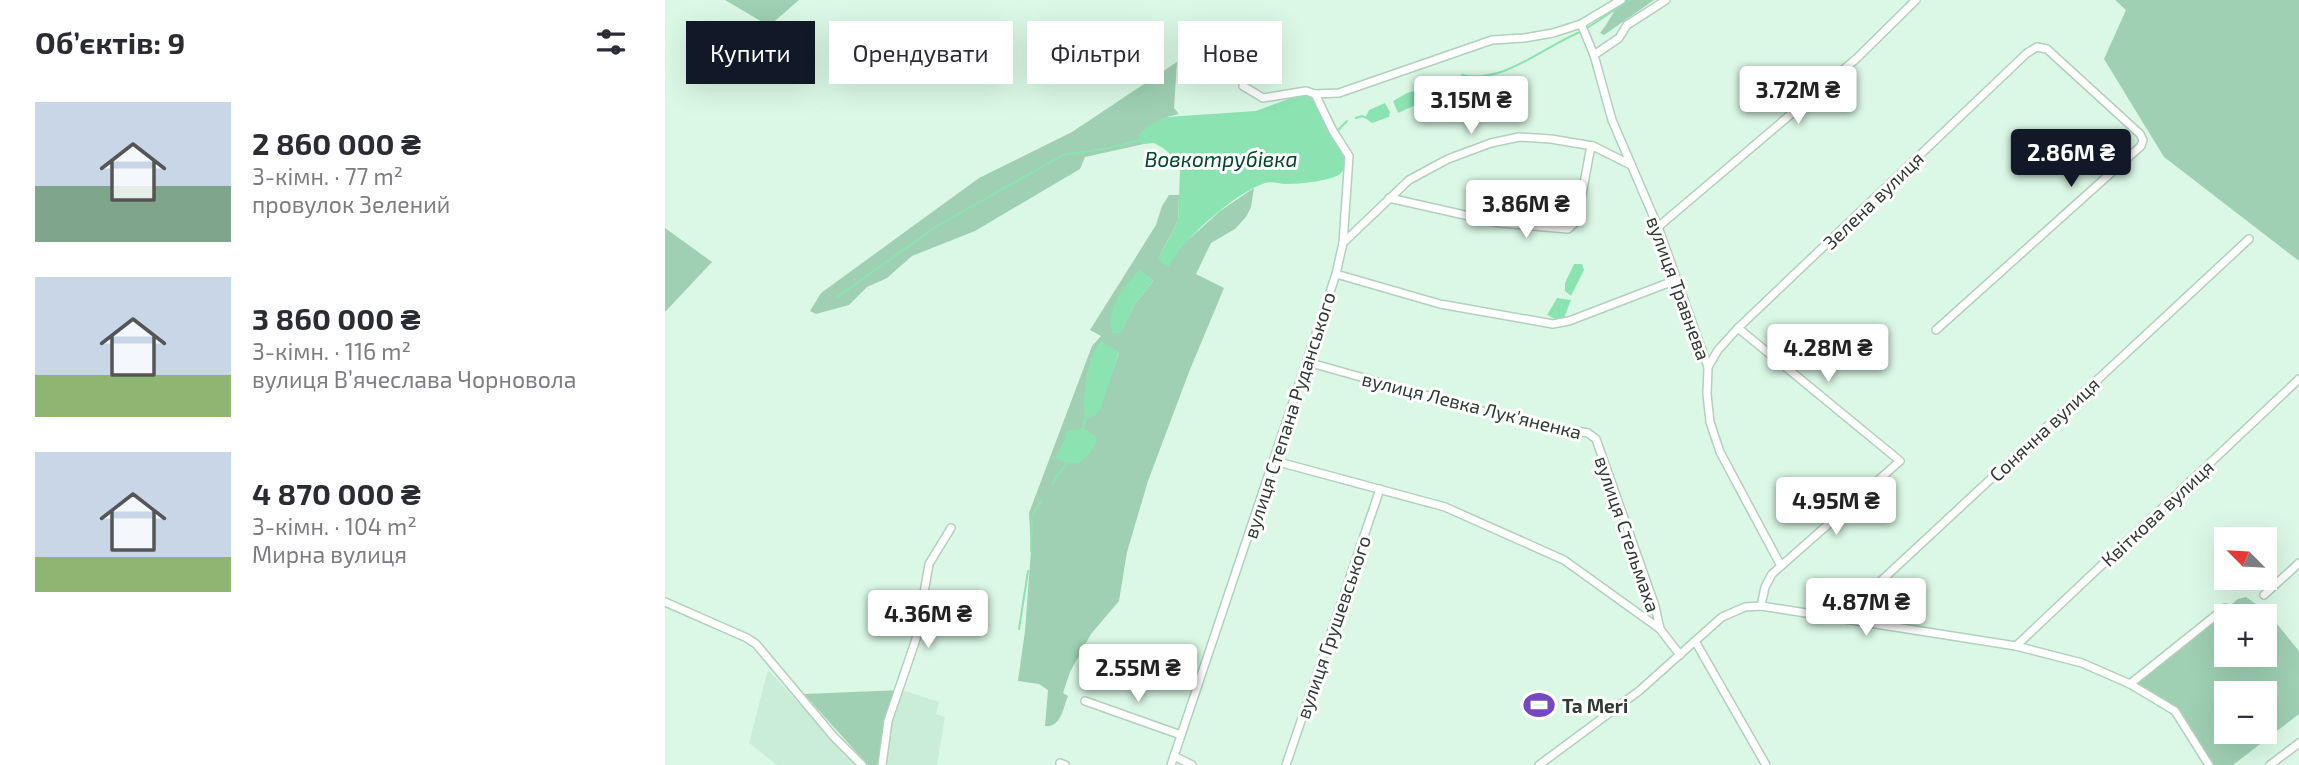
<!DOCTYPE html>
<html lang="uk">
<head>
<meta charset="utf-8">
<style>
	:root { --surface:#fff; --page:#f2f2f3; --text:#2b2b33; --muted:#7c7c81; --accent:#111827 }
	body { margin:0; font-family:"Exo 2",sans-serif; background:var(--page); color:var(--text); height:100vh; display:flex; flex-direction:column; font-size:26px; white-space:nowrap }
	* { box-sizing:border-box; margin:0 }
	p { font-size:23px; color:var(--muted) }
	.icon { flex:none; width:38px; height:38px; fill:none; stroke:currentColor; stroke-width:2; stroke-linecap:round; stroke-linejoin:round }
	.map { position:relative; flex:1; overflow:hidden }
	.panel { display:flex; flex-direction:column; background:var(--surface); width:665px }
	.panel>* { flex:none }
	.guide { position:absolute; left:21px; top:21px; width:665px; height:63px; display:flex; gap:14px }
	.needle { width:46px; rotate:294deg }
	.tools { position:absolute; left:1549px; top:527px; display:grid; gap:14px }
	.tools a { display:grid; place-items:center; width:63px; height:63px; border-radius:0px; background:var(--surface); box-shadow:0 7px 28px #0002; font-size:35px }
	.price { position:absolute; translate:-50% -60px; padding:0 16px; border-radius:7px; background:#fff; color:#222; font-size:23px; line-height:46px; filter:drop-shadow(0 2px 4px #0008) }
	.price::after { content:''; position:absolute; left:50%; top:42px; width:21px; height:16px; margin-left:-10px; background:inherit; clip-path:polygon(0 0,100% 0,50% 100%) }
	.price.current { background:var(--accent); color:#fff }
	ul { padding:0; list-style:none }
	li { display:flex; align-items:center; gap:21px; height:175px; padding:0 35px }
	li span { display:grid; place-items:center; flex:none; width:196px; height:140px; border-radius:0px; color:#555 }
	li>.icon { margin-inline-start:auto }
	span .icon { width:84px; height:84px; fill:#fffc; stroke-width:1 }
	li b { font-size:30px }
	h2 { display:flex; justify-content:space-between; align-items:center; height:84px; padding:0 35px; font-size:30px }
	.chip { padding:0 24px; border-radius:0px; background:var(--surface); box-shadow:0 7px 28px #0002; font-size:24px; line-height:63px }
	.chip.current { background:var(--accent); color:#fff }
	main { display:flex; flex:1; min-height:0 }
	.map>svg:first-child { display:block }
</style>
</head>
<body>
<main>
<section class="panel">
<h2>Об’єктів: 9<svg class="icon" aria-label="filters" viewBox="0 0 24 24"><path d="M4 7h16M4 17h16"/><circle cx="9" cy="7" r="2"/><circle cx="15" cy="17" r="2"/></svg></h2>
<ul>
<li><span style="background:linear-gradient(#c9d6e8 60%,#7fa58c 0)"><svg class="icon" aria-label="home" viewBox="0 0 24 24"><path d="M3 11l9-7 9 7M6 9v11h12V9"/></svg></span><div><b>2 860 000 ₴</b><p>3-кімн. · 77 m²</p><p>провулок Зелений</p></div></li>
<li><span style="background:linear-gradient(#c9d6e8 70%,#8fb573 0)"><svg class="icon" aria-label="home" viewBox="0 0 24 24"><path d="M3 11l9-7 9 7M6 9v11h12V9"/></svg></span><div><b>3 860 000 ₴</b><p>3-кімн. · 116 m²</p><p>вулиця Вʼячеслава Чорновола</p></div></li>
<li><span style="background:linear-gradient(#c9d6e8 75%,#8fb573 0)"><svg class="icon" aria-label="home" viewBox="0 0 24 24"><path d="M3 11l9-7 9 7M6 9v11h12V9"/></svg></span><div><b>4 870 000 ₴</b><p>3-кімн. · 104 m²</p><p>Мирна вулиця</p></div></li>
</ul>
</section>
<div class="map">
<svg width="1634" height="765" viewBox="0 0 1634 765">
	<rect width="100%" height="100%" fill="#dbf8e6"/>
	<g fill="#c9edd7">
		<path d="M103 670 167 739 193 765H112L84 743Z"/>
		<path d="M237 690 274 702 271 714 280 717 272 765H218L225 722Z"/>
	</g>
	<g fill="#9fd0b3" fill-rule="evenodd">
		<path d="M60 0H134L104 26Z"/>
		<path d="M958 0H989L939 35 935 33C944 23 948 10 958 0Z"/>
		<path d="M1450 0H1634V261L1499 157 1439 59 1461 10Z"/>
		<path d="M512 62 509 108 514 114 502 117 474 140 479 144 420 157 415 169 310 231 247 256 222 278 202 287 184 305 151 314 145 311 156 293 314 178 407 132Z"/>
		<path d="M589 188 586 207 581 217 570 229 546 243 531 274 559 288 524 372 483 481 462 552 454 601 426 634 405 672 398 693 403 696C398 708 396 728 380 726L383 690 374 684 353 681 360 631 366 550 364 513 427 346 436 336 425 330 491 225 497 206 504 195H514L513 221 494 257 512 250 555 211ZM475 270 488 281 469 305 456 332ZM436 342 454 353 440 392Z"/>
		<path d="M0 228 47 262 0 312Z"/>
		<path d="M1581 597 1602 612 1634 651V714L1568 765H1544L1514 716 1465 684 1573 599ZM1561 616H1600V654H1561ZM1561 693H1600V732H1561Z"/>
		<path d="M237 690 225 722 218 765H203L139 694Z"/>
	</g>
	<g fill="#8ce3b2">
		<path d="M753 90 755 103 733 113 728 101 742 93Z"/>
		<path d="M637 94 646 96C655 107 659 121 666 134 670 141 677 149 679 157 679 162 680 168 677 172 671 181 633 184 621 184 614 184 607 181 600 183 570 193 519 238 504 266L496 263 494 257 513 221 515 170 511 159 498 148 489 143 479 144 473 140 475 133 488 123 502 117 591 111Z"/>
		<path d="M720 103 725 112 724 117 707 123 700 118 704 110Z"/>
		<path d="M909 264H917L919 270 906 296 900 291V283Z"/>
		<path d="M475 269 488 281 469 305 456 333H448C439 310 460 285 475 269Z"/>
		<path d="M892 298 906 300 899 318 894 321 882 315Z"/>
		<path d="M436 341 454 352 436 408 429 416 420 418C417 399 422 356 436 341Z"/>
		<path d="M418 428 430 436 432 442 425 453 414 463H402L390 458 401 437V431Z"/>
	</g>
	<g fill="none" stroke-linecap="round" stroke-linejoin="round">
		<g stroke="#8ce3b2" stroke-width="2">
			<path d="M922 28 965 0"/>
			<path d="M797 75C837 85 880 46 915 32"/>
			<path d="M756 98 771 93 775 86 789 78"/>
			<path d="M691 118 697 116 702 118"/>
			<path d="M673 130 682 121"/>
			<path d="M172 297 272 226 398 155 439 149 475 140"/>
			<path d="M418 429 420 417"/>
			<path d="M387 484 402 463"/>
			<path d="M366 551 367 516 377 500"/>
			<path d="M354 629 363 571"/>
		</g>
		<g stroke="#b3cfbe" stroke-width="10">
			<g id="minor">
				<path d="M916 24 929 55 947 120 993 227 1043 367 1042 394 1045 422 1055 452 1116 566"/>
				<path d="M929 55 954 38 962 25 1001 0"/>
				<path d="M578 86 598 98 641 91 650 94 674 93 827 40 859 38 888 33 916 24 956 0"/>
				<path d="M724 198 835 223 903 229 912 221 925 151 928 146"/>
				<path d="M993 227 1191 59 1251 0"/>
				<path d="M678 243 744 180 783 159 826 143 854 137 886 139 928 146 964 164"/>
				<path d="M671 274 775 304 888 324 904 321 1011 280"/>
				<path d="M1073 328 1235 461 1107 574 1100 587 1096 606"/>
				<path d="M642 362 853 421 923 433 931 439 990 606 995 629"/>
				<path d="M1043 367 1053 350 1073 328 1362 53 1372 47 1382 49 1475 134 1478 140 1476 146 1271 330"/>
				<path d="M610 461 780 507 899 560 995 629 1015 655"/>
				<path d="M1599 595 1634 563"/>
				<path d="M0 602 82 638 91 644 169 737 197 765"/>
				<path d="M1175 619 1584 239"/>
				<path d="M1030 641 1101 765"/>
				<path d="M1351 646 1634 379"/>
				<path d="M1465 684 1560 608"/>
				<path d="M420 701 516 735"/>
				<path d="M509 756 527 765"/>
				<path d="M395 763 400 765"/>
				<path d="M217 765 223 721 251 639 264 564 286 528"/>
				<path d="M506 765 671 274 678 243 684 156 668 131 650 94"/>
				<path d="M621 765 715 489"/>
				<path d="M874 765 974 691 1057 617 1080 607 1096 606 1351 646 1417 663 1465 684 1510 711 1544 765"/>
				<path d="M1605 765 1634 743"/>
			</g>
		</g>
		<use href="#minor" stroke="#fff" stroke-width="7"/>
	</g>
	<defs>
		<g id="stadium-bare" transform="scale(2.415)"><path d="M0-5a6.5 5 0 1 0 0 10a6.5 5 0 1 0 0-10ZM-3.5-1.8h7v3.6h-7Z" fill="#7348c1" stroke="#fff" stroke-width="2.5" paint-order="stroke"/></g>
	</defs>
	<g fill-rule="evenodd">
		<use href="#stadium-bare" x="874" y="705"/>
	</g>
	<g text-anchor="middle" dominant-baseline="central" stroke-width="6" stroke-linejoin="round" paint-order="stroke">
		<g font-size="19" fill="#2e3a33" stroke="#fff">
			<text transform="translate(1208 200) rotate(-44)">Зелена вулиця</text>
			<text transform="translate(1014 288) rotate(70)">вулиця Травнева</text>
			<text transform="translate(807 405) rotate(14)">вулиця Левка Лук'яненка</text>
			<text transform="translate(624 415) rotate(-72)">вулиця Степана Руданського</text>
			<text transform="translate(1379 429) rotate(-43)">Сонячна вулиця</text>
			<text transform="translate(1492 513) rotate(-43)">Квіткова вулиця</text>
			<text transform="translate(963 534) rotate(71)">вулиця Стельмаха</text>
			<text transform="translate(668 627) rotate(-71)">вулиця Грушевського</text>
		</g>
		<g font-size="19" font-weight="bold" fill="#2e3a33" stroke="#fff" text-anchor="start">
			<text x="897" y="705">Ta Meri</text>
		</g>
		<g font-size="21" font-style="italic" fill="#00482b" stroke="#fff">
			<text x="556" y="158">Вовкотрубівка</text>
		</g>
	</g>
</svg>
<div class="tools">
<a><svg class="needle" viewBox="-14 -14 28 28"><path d="M0-13l5 13h-10z" fill="#e53935"/><path d="M0 13l5-13h-10z" fill="#7c7c81"/></svg></a>
<a>+</a>
<a>−</a>
</div>
<b class="price" style="left:1133px;top:126px">3.72M ₴</b>
<b class="price" style="left:806px;top:136px">3.15M ₴</b>
<b class="price current" style="left:1406px;top:189px">2.86M ₴</b>
<b class="price" style="left:861px;top:240px">3.86M ₴</b>
<b class="price" style="left:1163px;top:384px">4.28M ₴</b>
<b class="price" style="left:1171px;top:537px">4.95M ₴</b>
<b class="price" style="left:1201px;top:638px">4.87M ₴</b>
<b class="price" style="left:263px;top:650px">4.36M ₴</b>
<b class="price" style="left:473px;top:704px">2.55M ₴</b>
<div class="guide">
<a class="chip current">Купити</a>
<a class="chip">Орендувати</a>
<a class="chip">Фільтри</a>
<a class="chip">Нове</a>
</div>
</div>
</main>
</body>
</html>
